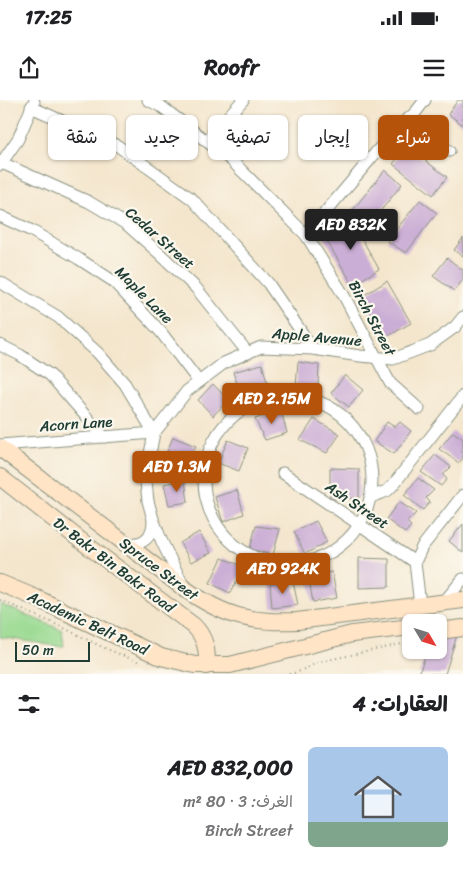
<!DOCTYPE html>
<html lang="ar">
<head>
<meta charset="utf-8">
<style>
	:root { --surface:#fff; --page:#f2f2f2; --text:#202124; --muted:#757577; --accent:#b45309 }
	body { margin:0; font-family:Sriracha,"Playpen Sans Arabic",sans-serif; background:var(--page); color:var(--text); direction:rtl; height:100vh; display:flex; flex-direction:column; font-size:19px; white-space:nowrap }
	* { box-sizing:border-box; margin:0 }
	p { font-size:16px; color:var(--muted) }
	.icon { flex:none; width:28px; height:28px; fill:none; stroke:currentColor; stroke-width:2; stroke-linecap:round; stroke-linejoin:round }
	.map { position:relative; height:574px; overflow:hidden; direction:ltr }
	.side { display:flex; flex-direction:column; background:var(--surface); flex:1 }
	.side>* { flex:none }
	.hud { position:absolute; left:15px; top:15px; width:434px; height:45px; direction:rtl; display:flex; gap:10px }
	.needle { width:32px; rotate:128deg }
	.fabs { position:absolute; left:402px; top:514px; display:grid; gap:10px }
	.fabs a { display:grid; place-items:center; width:45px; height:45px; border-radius:8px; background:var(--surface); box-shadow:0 1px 4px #0004; font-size:25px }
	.scale { position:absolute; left:15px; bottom:12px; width:75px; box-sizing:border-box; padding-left:5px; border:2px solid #1f3d34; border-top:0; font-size:14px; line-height:18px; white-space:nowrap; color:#1f3d34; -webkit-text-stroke:4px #fbf7ec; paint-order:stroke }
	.price { position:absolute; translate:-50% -42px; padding:0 11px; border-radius:5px; background:var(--accent); color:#fff; font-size:16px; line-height:32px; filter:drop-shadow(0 1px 2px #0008) }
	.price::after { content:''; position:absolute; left:50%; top:30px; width:15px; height:11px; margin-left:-8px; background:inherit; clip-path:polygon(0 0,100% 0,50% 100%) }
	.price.on { background:#222; color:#fff }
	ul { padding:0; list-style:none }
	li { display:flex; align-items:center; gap:15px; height:125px; padding:0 15px }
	li span { display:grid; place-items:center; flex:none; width:140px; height:100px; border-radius:8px; color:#555 }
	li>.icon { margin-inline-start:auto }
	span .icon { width:60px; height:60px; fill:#fffc; stroke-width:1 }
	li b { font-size:21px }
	h2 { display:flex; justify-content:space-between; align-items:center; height:60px; padding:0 15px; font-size:21px }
	.chip { padding:0 18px; border-radius:8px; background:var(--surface); box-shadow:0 1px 4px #0004; font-size:18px; line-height:45px }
	.chip.on { background:var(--accent); color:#fff }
	.status { display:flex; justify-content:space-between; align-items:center; height:35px; padding:0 25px; background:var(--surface); direction:ltr }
	.status svg { height:14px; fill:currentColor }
	header { display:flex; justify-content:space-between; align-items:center; height:65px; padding:0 15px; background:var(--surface); font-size:22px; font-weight:700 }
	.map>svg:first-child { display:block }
</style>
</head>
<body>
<div class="status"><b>17:25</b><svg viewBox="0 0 49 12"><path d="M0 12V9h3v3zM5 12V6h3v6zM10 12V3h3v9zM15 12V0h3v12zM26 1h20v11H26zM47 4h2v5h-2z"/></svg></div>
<header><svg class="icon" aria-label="menu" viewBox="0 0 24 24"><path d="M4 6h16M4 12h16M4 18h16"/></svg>Roofr<svg class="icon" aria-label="share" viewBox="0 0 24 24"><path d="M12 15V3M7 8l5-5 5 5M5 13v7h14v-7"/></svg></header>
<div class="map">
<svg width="463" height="574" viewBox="0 0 463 574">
	<rect width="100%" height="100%" fill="#fbf7ec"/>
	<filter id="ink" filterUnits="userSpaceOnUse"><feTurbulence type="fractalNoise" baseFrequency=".02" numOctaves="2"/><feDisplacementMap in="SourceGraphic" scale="10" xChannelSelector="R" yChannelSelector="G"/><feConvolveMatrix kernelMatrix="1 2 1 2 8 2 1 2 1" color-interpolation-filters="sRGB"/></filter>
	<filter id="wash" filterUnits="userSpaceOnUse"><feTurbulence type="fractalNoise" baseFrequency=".0096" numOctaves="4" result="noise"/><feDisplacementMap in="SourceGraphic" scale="20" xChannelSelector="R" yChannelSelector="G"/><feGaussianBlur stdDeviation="1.12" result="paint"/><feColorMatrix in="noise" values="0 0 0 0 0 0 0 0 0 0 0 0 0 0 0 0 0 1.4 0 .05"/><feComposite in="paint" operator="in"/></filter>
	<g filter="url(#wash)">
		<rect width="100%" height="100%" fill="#f4e6cd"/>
		<path fill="#98d990" stroke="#5c8b62" d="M0 504 62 530 64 546H57L0 537Z"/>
		<g id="blocks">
			<g fill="#cbaed5">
				<path d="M458 0H463V25L448 14Z"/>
				<path d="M406 46 447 77 433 95 393 64Z"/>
				<path d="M385 70 402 84 371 123 352 111Z"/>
				<path d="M420 100 437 113 406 153 387 141Z"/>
				<path d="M349 116 379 169 353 185 322 133Z"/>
				<path d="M463 138V156L454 150Z"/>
				<path d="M447 158 463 170V180L454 191 433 176Z"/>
				<path d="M387 181 411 223 385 238 361 197Z"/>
				<path d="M298 262 319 265 318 287 296 286Z"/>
				<path d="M262 264 270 292 243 301 233 272Z"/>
				<path d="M345 275 363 290 349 307 331 293Z"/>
				<path d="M213 284 228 300 213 316 198 300Z"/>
				<path d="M281 310 287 333 265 340 255 319Z"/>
				<path d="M314 319 340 334 327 353 300 340Z"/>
				<path d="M387 322 395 327 400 322 411 331 394 354 374 341Z"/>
				<path d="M453 332 463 339V350L461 352 463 354V358L459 363 439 349Z"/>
				<path d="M173 337 196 346 186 366 165 357Z"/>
				<path d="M228 340 248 348 239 371 218 363Z"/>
				<path d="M435 355 451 367 443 375 447 379 441 386 421 372Z"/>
				<path d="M330 368 359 369V398L330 399Z"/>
				<path d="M418 378 434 390 426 398 430 402 423 410 404 395Z"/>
				<path d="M185 380 188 402 169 405 164 384Z"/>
				<path d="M237 390 244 414 223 422 215 397Z"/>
				<path d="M399 402 416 413 407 422 411 426 405 433 386 419Z"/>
				<path d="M316 421 327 442 305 454 294 432Z"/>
				<path d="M463 424V453L449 441Z"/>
				<path d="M256 426 280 429 273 455 250 449Z"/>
				<path d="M199 432 211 453 191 462 180 443Z"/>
				<path d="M222 458 245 467 230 493 210 483Z"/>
				<path d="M359 458 389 459V487L359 488Z"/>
				<path d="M332 472 337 498 313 502 308 474Z"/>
				<path d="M293 482 298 505 272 508 270 483Z"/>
				<path d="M458 532 445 574H419L427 550H439V535Z"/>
			</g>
		</g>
	</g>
	<g filter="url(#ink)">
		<use href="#blocks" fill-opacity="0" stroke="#8a9280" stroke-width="1"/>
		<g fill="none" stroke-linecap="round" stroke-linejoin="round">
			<g stroke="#8a9280" stroke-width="13">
				<g id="street">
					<path d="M148 0 162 7 231 60 306 135 343 194 390 283 419 309"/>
					<path d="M31 7 118 46 192 99 268 183 313 249"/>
					<path d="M406 20 449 51"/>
					<path d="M206 41 243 0"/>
					<path d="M2 63 89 102 126 124 160 154 196 188 248 253"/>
					<path d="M0 65 18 39 34 2"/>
					<path d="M0 116 32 131 79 159 113 181 160 231 199 282"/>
					<path d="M306 135 395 30 415 13 425 0"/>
					<path d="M0 182 58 217 98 253 125 284 154 333 0 345"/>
					<path d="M0 245 20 255 50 275 104 337"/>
					<circle cx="288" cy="380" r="84"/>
					<path d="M283 373 415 462"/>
					<path d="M371 397 387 391 393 385 463 296"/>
					<path d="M124 442C142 447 153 438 153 420"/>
					<path d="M183 485 162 442 153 419 148 401 146 382 148 364 154 333 187 291 224 263 261 247 313 249 360 256 393 259 430 245 455 227 463 217"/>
					<path d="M444 502 463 479"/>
					<path d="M420 505 415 462 422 447 463 395"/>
				</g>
			</g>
			<g stroke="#8a9280" stroke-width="18">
				<g id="secondary">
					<path d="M0 348 185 489C224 516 249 523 297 521L463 500"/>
					<path d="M0 377 84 443 194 526C204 536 209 551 206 566"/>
					<path d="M0 483 36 498 161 557 195 565H230L352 534 411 527"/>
					<path d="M439 531 463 528"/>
				</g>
			</g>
			<g stroke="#8a9280" stroke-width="2" stroke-dasharray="1 4" stroke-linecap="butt">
				<path d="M0 500 62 527 102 547 139 562"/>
				<path d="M289 574 298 572 319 562 411 542"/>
			</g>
			<use href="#street" stroke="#fff" stroke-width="11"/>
			<use href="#secondary" stroke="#ffe4c6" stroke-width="16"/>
		</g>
	</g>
	<g text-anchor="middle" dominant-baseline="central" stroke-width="4.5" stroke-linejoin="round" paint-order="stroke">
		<g font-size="15" fill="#1f3d34" stroke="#fbf7ec">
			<text transform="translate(160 138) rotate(41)">Cedar Street</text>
			<text transform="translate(144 195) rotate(45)">Maple Lane</text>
			<text transform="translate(372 218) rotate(62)">Birch Street</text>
			<text transform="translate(317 237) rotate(5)">Apple Avenue</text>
			<text transform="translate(76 324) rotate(-4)">Acorn Lane</text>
			<text transform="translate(357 405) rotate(34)">Ash Street</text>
			<text transform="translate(114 465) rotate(37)">Dr Bakr Bin Bakr Road</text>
			<text transform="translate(159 469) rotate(37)">Spruce Street</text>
			<text transform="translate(88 523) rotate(25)">Academic Belt Road</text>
		</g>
	</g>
</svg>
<div class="fabs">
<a><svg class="needle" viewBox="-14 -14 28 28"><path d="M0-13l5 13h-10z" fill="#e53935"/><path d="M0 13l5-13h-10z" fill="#757577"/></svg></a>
</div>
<div class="scale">50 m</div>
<b class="price on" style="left:351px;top:151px">AED 832K</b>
<b class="price" style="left:272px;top:325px">AED 2.15M</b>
<b class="price" style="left:177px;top:393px">AED 1.3M</b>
<b class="price" style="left:283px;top:495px">AED 924K</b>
<div class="hud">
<a class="chip on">شراء</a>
<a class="chip">إيجار</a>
<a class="chip">تصفية</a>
<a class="chip">جديد</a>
<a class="chip">شقة</a>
</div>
</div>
<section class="side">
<h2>العقارات: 4<svg class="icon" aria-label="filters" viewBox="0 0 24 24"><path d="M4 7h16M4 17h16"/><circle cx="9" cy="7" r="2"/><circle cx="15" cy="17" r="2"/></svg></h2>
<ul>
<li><span style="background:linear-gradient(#a9c7e8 75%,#7fa58c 0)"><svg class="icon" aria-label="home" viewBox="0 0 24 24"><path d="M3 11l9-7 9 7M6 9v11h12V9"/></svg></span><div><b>AED 832,000</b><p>الغرف: 3 · 80 m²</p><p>Birch Street</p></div></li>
</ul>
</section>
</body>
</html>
